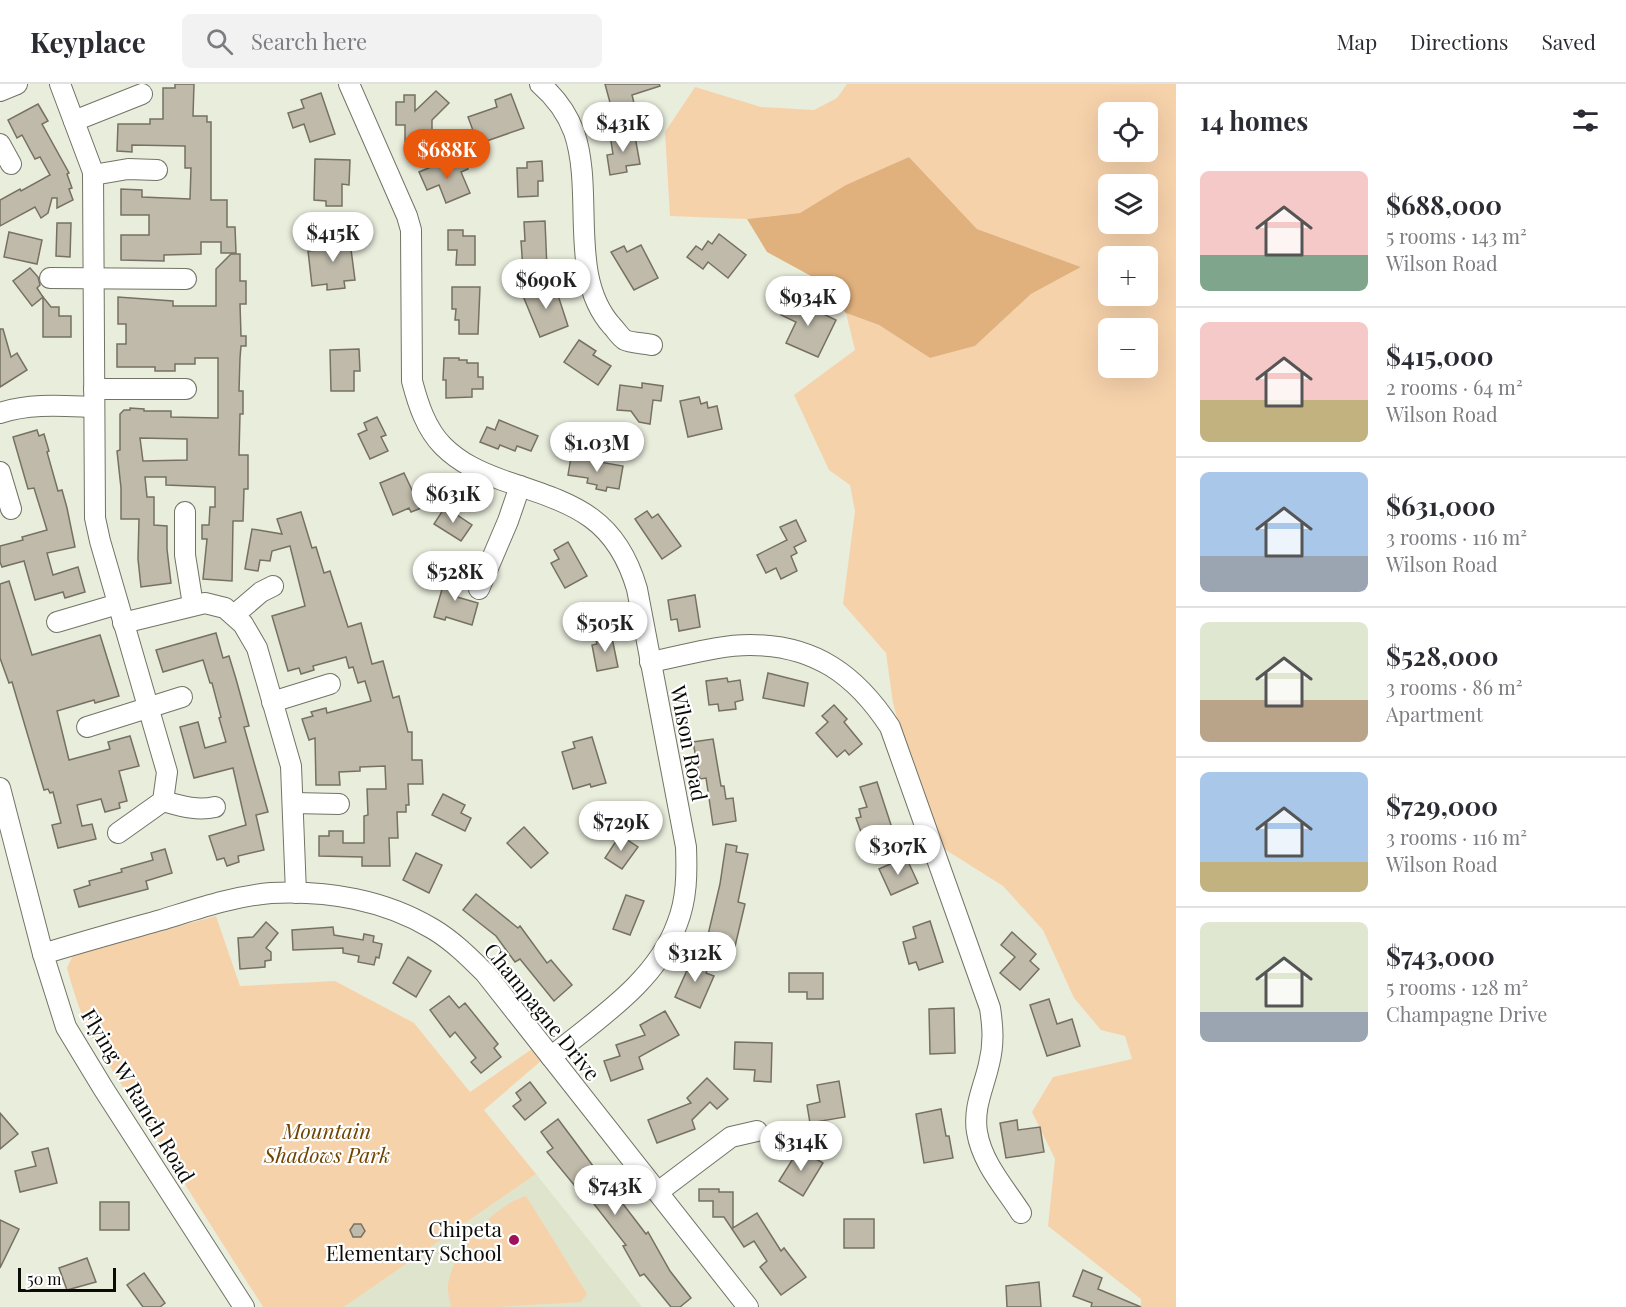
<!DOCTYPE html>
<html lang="en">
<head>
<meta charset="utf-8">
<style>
	:root { --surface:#fff; --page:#f2f2f3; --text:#2b2b33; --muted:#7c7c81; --line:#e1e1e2; --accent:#ea580c }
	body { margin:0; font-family:"Playfair Display",serif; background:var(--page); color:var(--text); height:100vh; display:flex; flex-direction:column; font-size:22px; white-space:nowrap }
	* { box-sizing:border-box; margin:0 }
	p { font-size:20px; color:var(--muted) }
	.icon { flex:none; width:33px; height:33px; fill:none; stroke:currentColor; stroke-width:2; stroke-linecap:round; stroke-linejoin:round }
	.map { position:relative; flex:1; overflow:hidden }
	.sheet { display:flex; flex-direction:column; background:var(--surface); width:450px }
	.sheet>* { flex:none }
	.fabs { position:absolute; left:1098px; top:18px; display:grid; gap:12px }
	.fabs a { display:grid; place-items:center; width:60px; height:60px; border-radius:9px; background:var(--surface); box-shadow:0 6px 24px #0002; font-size:30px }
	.scale { position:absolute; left:18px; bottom:15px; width:98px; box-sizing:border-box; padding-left:6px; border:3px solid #0b0c07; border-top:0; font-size:16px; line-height:21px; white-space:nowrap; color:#0b0c07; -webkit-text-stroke:4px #fff; paint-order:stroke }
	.price { position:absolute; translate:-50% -51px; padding:0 14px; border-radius:21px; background:#fff; color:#222; font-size:20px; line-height:39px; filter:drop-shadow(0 2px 3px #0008) }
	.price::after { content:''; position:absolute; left:50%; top:36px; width:18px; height:14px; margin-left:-9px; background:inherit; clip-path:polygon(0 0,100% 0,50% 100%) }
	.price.on { background:var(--accent); color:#fff }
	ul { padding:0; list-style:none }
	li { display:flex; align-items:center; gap:18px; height:150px; padding:0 24px }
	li+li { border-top:2px solid var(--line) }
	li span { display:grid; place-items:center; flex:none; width:168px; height:120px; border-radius:9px; color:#555 }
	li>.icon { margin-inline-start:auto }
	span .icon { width:72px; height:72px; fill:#fffc; stroke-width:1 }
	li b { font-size:26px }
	h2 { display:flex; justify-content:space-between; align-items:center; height:72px; padding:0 24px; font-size:26px }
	header { display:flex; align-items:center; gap:36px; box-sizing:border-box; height:84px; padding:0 30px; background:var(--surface); border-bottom:2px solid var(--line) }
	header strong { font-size:28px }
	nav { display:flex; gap:33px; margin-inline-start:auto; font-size:21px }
	.search { width:420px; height:54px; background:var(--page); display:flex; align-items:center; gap:15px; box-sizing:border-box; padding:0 21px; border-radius:9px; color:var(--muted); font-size:22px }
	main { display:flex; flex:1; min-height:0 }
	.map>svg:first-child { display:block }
</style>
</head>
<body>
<header>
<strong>Keyplace</strong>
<div class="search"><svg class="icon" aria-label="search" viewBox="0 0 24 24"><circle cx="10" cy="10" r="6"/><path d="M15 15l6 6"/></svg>Search here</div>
<nav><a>Map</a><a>Directions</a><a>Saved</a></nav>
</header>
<main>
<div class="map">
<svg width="1176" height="1223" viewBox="0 0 1176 1223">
	<rect width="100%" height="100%" fill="#e9eddc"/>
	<path fill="#dfe4cc" d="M536 1090 642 1223H344Z"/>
	<g fill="#f6d2ab" fill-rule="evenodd">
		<path d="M847 0H1176V1223H1141V1215L1048 1142 1055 1075 1032 1028 1053 993 1132 975 1125 952 1101 946 1074 914 1043 846 1003 802 930 756 893 619 886 569 843 520 855 427 850 401 829 386 794 311 855 266 846 229 879 241 930 274 975 262 1031 210 1081 183 977 145 909 73 800 129 747 135 670 132 665 48 695 3 761 23 814 26 837 14ZM1108 28H1148V68H1108ZM1108 100H1148V140H1108ZM1108 172H1148V212H1108ZM1108 244H1148V284H1108Z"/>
		<path d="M216 832 240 902 335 897 414 939 470 1008 532 965 541 977 484 1026 536 1090 344 1223H263L100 967C84 941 75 914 67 884L73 871Z"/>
		<path d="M526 1112 587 1210 581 1218 495 1223H451C450 1216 447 1208 448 1200 454 1164 492 1123 526 1112Z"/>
	</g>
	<path fill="#e1b17d" d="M909 73 977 145 1081 183 1031 210 975 262 930 274 879 241 846 229 811 192 767 168 747 135 800 129 846 101Z"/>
	<g fill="#bfbaaa" stroke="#767162" stroke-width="1.5" fill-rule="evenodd">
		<path d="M175 0H194L193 32H207V38H211V116H227V143H235L236 169H221V158H201V170L164 171V177L121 176V151H149V131H121V105L142 106V113L190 115 191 84H185V62L132 61V68L117 67 118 40H150V35H163V4H175Z"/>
		<path d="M605 0H659L660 2 632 11 634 19 612 26Z"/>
		<path d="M436 7 449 19 432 36V58H405V41H396V18H404V11H415V27Z"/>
		<path d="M321 9 335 50 310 58 304 40 293 44 288 29 304 24 301 16Z"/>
		<path d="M511 10 524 44 478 60 468 33 497 23 495 16Z"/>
		<path d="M38 20 48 37 42 40 69 89 67 90 72 104 69 105 73 116 57 124V114H52L48 129 41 134 35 123 0 142V116L20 105 21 107 50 91 40 73 35 75 22 51 17 54 8 36Z"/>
		<path d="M634 47 640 80 626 82 627 88 610 91 607 71 613 70 610 51Z"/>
		<path d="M315 75 350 76 349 101 342 100V122H326V117L314 116Z"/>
		<path d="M448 76 450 81 464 76 468 85 461 88 470 109 446 119 439 101 427 106 419 88Z"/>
		<path d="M542 77 543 97H538V112L518 113 517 84H527V78Z"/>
		<path d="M545 137 547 185 523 186 521 157H525L524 138Z"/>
		<path d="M57 139H71L70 173 56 172Z"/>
		<path d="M448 146H463V152H475V181H456L457 166H448Z"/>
		<path d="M9 148 42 156 37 180 4 173Z"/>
		<path d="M349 150 355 196 344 197 345 204 327 206V200L312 202 308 167 328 165 326 152Z"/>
		<path d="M719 150 746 171 728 194 708 178 703 185 687 173 696 162 702 166 708 157 712 160Z"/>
		<path d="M641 161 658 194 634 206 611 168 624 162 627 168Z"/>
		<path d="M231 170H240V197H246V220H240L241 252H246V262H241L240 274 239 307H243V330H240L239 371H248V405H244L243 437H233L232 497 203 495 207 455H202V441H209L210 423H215V403L166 401V393H145L147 413H154V441L167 442V465L171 499 141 503 138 475 139 435H121V404L117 367 120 366V330L124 326H130V324L144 325V327H171V333L218 334V274H195V280H175V287H155V283H117V260H126V240H118V213L173 217V222H216V185ZM140 354 187 355V376L143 377Z"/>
		<path d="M30 184 38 193 40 201 37 204 43 213 32 222 13 197Z"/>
		<path d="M554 199 568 242 540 253 523 212Z"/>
		<path d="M452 203H480L478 250H459V236H455L456 225H452Z"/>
		<path d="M43 213 51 223H59V232H71V253H43Z"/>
		<path d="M790 214 836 236 818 273 786 259 796 238 781 231Z"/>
		<path d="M0 245H3L11 273 17 269 27 286 0 303Z"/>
		<path d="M579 256 596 267 593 271 611 282 598 301 564 278Z"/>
		<path d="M359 265 360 287H354V307H331L330 266Z"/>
		<path d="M444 274H459V276H467V279H478V293H483V305H472V313L446 314V296H443Z"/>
		<path d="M642 299 663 302 661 317 653 316 650 340 639 338 631 327 617 326 620 301 642 304Z"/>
		<path d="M699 313 701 320 707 318 708 324 717 322 722 345 688 353 680 317Z"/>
		<path d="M377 333 386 351 381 353 388 367 370 375 358 350 367 346 364 339Z"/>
		<path d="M499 336 538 352 531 367 517 362 515 367 500 361 498 365 480 358 487 343 495 346Z"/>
		<path d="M37 346 39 352 44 350 49 367 47 368 58 407 62 406 67 424 75 463 47 469 53 491 78 483 85 508 65 514 63 508 35 516 24 477 2 483 0 478V462L23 456 22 453 47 446 34 404 28 405 13 353Z"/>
		<path d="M571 373 623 382 619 405 607 403 606 407 596 405 597 401 587 399 588 394 568 391Z"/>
		<path d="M404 389 412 406 416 404 424 423 411 428 409 424 393 431 380 399Z"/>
		<path d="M445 423 472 441 461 457 434 440Z"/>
		<path d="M647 427 652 434 658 430 681 462 662 475 635 435Z"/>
		<path d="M301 428 312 464 316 463 324 489 330 487 348 543 361 539 372 580 383 577 393 614 399 612 408 648H412V676H422L423 700H408L409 721H406V728H397L398 754H389L390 782H362V773L319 772V752H329V747H343V759H364V732L368 731 367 705H386L385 682 360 683V687L339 688 340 701H316L315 654 309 656 302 635 313 632 311 628 326 624 327 629 371 617 365 597 358 599 353 583 349 584 346 573 313 582 314 586 301 590 299 584 288 587 272 532 305 522 290 462 272 467 270 477 260 476 258 487 245 485 252 445 282 450 277 435Z"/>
		<path d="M796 436 806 457 794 463 797 469 791 472 797 487 781 495 776 484 766 489 757 471 787 456 780 443Z"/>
		<path d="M568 458 587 492 565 504 551 479 559 475 554 466Z"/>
		<path d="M447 488 463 493 457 513 478 519 472 541 446 533 445 536 434 533Z"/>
		<path d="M9 497 32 571 100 551 119 612 95 619 94 616 57 627 69 676 110 665 108 658 130 652 139 682 119 687 127 717 119 719 120 724 105 728 101 715 77 721 82 742 92 740 96 755 58 764 52 741 61 739 53 708 50 709 48 705 44 706 12 598 9 599 0 574V500Z"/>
		<path d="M695 511 700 543 679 547 677 535 671 536 668 516Z"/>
		<path d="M216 549 223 574 229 572 236 595 249 642 244 643 268 728 256 731 264 766 238 772 239 778 227 782 224 774 217 776 209 752 246 741 233 684 194 694 180 643 198 638 205 664 226 658 219 634 221 633 212 599H210L203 576 163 588 156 566Z"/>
		<path d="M611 549 618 583 597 587 592 561 597 560 595 552Z"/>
		<path d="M768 589 808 599 804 622 763 614Z"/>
		<path d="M727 594 728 598 740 596 743 616 735 618 736 625 719 627 718 620 709 621 706 597Z"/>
		<path d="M834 621 847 635 844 638 862 660 849 671 845 666 837 673 816 649 828 638 822 632Z"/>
		<path d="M592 653 606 699 591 703 590 700 573 705 562 668 575 664 573 658Z"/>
		<path d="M713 655 721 702H724L726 715 733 714 736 737 713 741 706 694 700 695 693 658Z"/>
		<path d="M877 698 892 744 868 751 866 746 861 748 856 734 861 733 859 725 867 723 860 703Z"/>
		<path d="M443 710 465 721 461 729 471 734 465 747 432 731Z"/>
		<path d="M524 743 548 769 531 784 507 759Z"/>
		<path d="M620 751 638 763 622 785 605 774Z"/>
		<path d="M726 760 737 762 736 768 748 770 738 818 745 820 733 871 712 866 714 856 707 855 720 800Z"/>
		<path d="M165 765 172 789 146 797 148 805 79 823 74 806 90 801 89 797 122 788 121 785 153 776 151 769Z"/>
		<path d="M416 769 442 781 429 809 403 796Z"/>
		<path d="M906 773 918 799 891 811 879 785Z"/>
		<path d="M476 810 518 844 520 842 547 879 551 876 572 901 554 917 520 875 515 878 496 852 463 826Z"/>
		<path d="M626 811 644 817 630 851 613 845Z"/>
		<path d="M930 837 943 878 919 886 916 878 909 880 903 858 916 854 913 843Z"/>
		<path d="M266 838 278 849 266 864 271 868V876L265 877V883L240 885 238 854 253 853Z"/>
		<path d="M333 843 334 851 363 856 364 850 374 852 373 858 382 860 379 874 376 873 374 881 358 878 359 872 343 869V864L293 866 292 846Z"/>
		<path d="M1012 848 1036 870 1030 877 1039 885 1020 906 1000 889 1015 873 1001 861Z"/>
		<path d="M408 873 431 887 416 913 393 899Z"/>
		<path d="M693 873 711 879 706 889 714 892 700 924 675 913Z"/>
		<path d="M789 889H823V915H807V908H789Z"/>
		<path d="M449 912 459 924 465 919 498 960 494 964 501 973 481 989 471 978 476 974 455 948 450 953 430 926Z"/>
		<path d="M1049 915 1057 940 1072 935 1080 962 1047 972 1030 921Z"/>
		<path d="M954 924 955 969 930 970 929 925Z"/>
		<path d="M665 927 679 951 639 973 643 985 611 997 604 977 620 972 616 961 645 951 640 941Z"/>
		<path d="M735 958 772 959 771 998 754 997 755 986 734 985Z"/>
		<path d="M707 994 728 1015 717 1025 710 1018 692 1036 695 1045 657 1059 648 1036 691 1019 687 1014Z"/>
		<path d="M839 997 845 1033 810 1039 807 1021 820 1018 817 1001Z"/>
		<path d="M530 998 546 1019 525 1036 513 1022 521 1016 516 1009Z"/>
		<path d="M941 1025 946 1052H949L953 1074 924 1079 916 1030Z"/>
		<path d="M0 1029 18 1050 0 1065Z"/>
		<path d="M558 1035 596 1086 590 1091 611 1117 617 1112 646 1150 648 1148 670 1187 691 1214 680 1223H671L644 1190 640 1192 623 1162 626 1161 587 1111 584 1113 547 1068 553 1064 541 1048Z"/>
		<path d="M1017 1036 1018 1046 1040 1043 1044 1068 1006 1074 1000 1039Z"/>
		<path d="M48 1064 57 1099 20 1108 15 1087 36 1082 32 1068Z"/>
		<path d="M799 1065 823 1079 803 1112 779 1097Z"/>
		<path d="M699 1105H719V1108H733V1144L757 1129 781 1167 784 1164 806 1193 781 1211 760 1183 767 1177 754 1157 744 1163 724 1133H713V1117H699Z"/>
		<rect x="100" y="1118" width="29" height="28"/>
		<rect x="844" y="1135" width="30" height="29"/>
		<path d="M0 1136 19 1145 0 1184Z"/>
		<path d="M354 1140H361L365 1147 361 1153H353L350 1146Z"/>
		<path d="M87 1174 96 1198 67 1206 59 1184Z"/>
		<path d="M1083 1186 1102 1194 1098 1205 1141 1223H1091L1092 1219 1073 1212Z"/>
		<path d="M144 1189 165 1219 160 1223H143L127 1201Z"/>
		<path d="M1039 1198 1041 1223H1007L1006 1202Z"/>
	</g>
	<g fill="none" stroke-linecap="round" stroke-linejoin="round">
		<g stroke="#717465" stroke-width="22">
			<g id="minor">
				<path d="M60 0 93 88 95 434 100 457 167 688 163 717 118 749"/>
				<path d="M349 0 407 132 411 146 412 297C418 320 426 345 443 362 460 379 480 388 502 396 569 419 615 429 637 505L686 763C687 789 687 815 677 840 656 898 597 935 551 973"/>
				<path d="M540 0C555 13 567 29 574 48 595 109 567 192 612 242 616 246 620 253 625 256 631 259 644 259 652 261"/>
				<path d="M0 7 17 0"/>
				<path d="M74 37 142 10"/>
				<path d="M0 60 11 80"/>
				<path d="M93 91 128 85 157 86"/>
				<path d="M50 194 186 195"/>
				<path d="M94 305H186"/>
				<path d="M0 329C31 319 63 322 94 323"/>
				<path d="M0 388 11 425"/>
				<path d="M185 428V471L193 521"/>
				<path d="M479 505 508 437 520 402"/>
				<path d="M234 531 261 508 273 502"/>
				<path d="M57 538 118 520"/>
				<path d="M123 539 205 519 225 524 243 540 257 564 291 682 296 809"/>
				<path d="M650 578C683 572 717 561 750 561 815 561 856 591 890 643L990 924C993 944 994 960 989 980 984 1003 973 1023 977 1048 982 1079 1005 1104 1021 1129"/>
				<path d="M272 618 330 600"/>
				<path d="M87 643 182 613"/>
				<path d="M0 704 43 870 66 943 103 1004 244 1223"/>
				<path d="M163 717C181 722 197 727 215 723"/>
				<path d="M293 719 339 720"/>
				<path d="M43 870C82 858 122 847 161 836 197 825 234 812 271 809 327 806 385 816 433 845 453 857 469 873 485 889L748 1223"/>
				<path d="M658 1108 731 1053 757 1047"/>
			</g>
		</g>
		<use href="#minor" stroke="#fff" stroke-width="20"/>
	</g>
	<circle fill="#9f115b" stroke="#fff" stroke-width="2" cx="514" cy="1156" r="6"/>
	<g text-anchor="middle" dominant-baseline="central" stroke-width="4.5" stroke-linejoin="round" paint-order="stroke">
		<g font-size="21" fill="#0b0c07" stroke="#fff">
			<text transform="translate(690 659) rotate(79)">Wilson Road</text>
			<text transform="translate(543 927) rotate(51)">Champagne Drive</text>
			<text transform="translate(139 1011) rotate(59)">Flying W Ranch Road</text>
		</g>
		<g font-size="21" font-style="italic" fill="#6f4300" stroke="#fff">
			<text x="327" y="1046">Mountain<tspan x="327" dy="24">Shadows Park</tspan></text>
		</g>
		<g font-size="21" fill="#0b0c07" stroke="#fff" text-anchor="end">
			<text x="502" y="1144">Chipeta<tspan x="502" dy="24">Elementary School</tspan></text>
		</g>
	</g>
</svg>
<div class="fabs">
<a><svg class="icon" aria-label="locate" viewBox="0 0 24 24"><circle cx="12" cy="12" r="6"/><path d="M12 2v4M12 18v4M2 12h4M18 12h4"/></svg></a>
<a><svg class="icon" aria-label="layers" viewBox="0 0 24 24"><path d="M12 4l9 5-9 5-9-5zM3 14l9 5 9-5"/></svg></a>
<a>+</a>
<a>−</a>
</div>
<div class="scale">50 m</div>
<b class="price" style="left:623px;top:69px">$431K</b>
<b class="price on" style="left:447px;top:96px">$688K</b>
<b class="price" style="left:333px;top:179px">$415K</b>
<b class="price" style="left:546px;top:226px">$690K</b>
<b class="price" style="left:808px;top:243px">$934K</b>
<b class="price" style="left:597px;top:389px">$1.03M</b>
<b class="price" style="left:453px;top:440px">$631K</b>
<b class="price" style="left:455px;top:518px">$528K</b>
<b class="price" style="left:605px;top:569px">$505K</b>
<b class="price" style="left:621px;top:768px">$729K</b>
<b class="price" style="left:898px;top:792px">$307K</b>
<b class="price" style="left:695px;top:899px">$312K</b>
<b class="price" style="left:801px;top:1088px">$314K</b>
<b class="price" style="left:615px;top:1132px">$743K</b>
</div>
<section class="sheet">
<h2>14 homes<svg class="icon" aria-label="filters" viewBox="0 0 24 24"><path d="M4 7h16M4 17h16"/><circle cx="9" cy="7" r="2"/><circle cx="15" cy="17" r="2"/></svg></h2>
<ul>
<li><span style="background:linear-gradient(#f6c9c9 70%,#7fa58c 0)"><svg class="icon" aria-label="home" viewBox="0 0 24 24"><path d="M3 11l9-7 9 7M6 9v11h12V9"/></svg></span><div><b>$688,000</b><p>5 rooms · 143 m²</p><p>Wilson Road</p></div></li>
<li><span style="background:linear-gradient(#f6c9c9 65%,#c2b280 0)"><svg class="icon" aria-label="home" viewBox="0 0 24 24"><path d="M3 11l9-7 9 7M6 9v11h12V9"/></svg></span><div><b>$415,000</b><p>2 rooms · 64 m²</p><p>Wilson Road</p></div></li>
<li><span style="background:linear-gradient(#a9c7e8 70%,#9aa5b1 0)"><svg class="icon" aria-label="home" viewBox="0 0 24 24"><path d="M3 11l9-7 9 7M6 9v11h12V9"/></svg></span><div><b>$631,000</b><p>3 rooms · 116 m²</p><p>Wilson Road</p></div></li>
<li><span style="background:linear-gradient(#dfe7d0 65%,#b9a48a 0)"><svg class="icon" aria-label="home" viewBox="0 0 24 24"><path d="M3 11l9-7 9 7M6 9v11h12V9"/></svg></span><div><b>$528,000</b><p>3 rooms · 86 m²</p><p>Apartment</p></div></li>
<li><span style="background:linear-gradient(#a9c7e8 75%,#c2b280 0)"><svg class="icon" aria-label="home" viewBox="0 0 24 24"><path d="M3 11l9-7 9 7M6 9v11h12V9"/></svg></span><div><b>$729,000</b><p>3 rooms · 116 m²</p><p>Wilson Road</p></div></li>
<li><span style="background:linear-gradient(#dfe7d0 75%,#9aa5b1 0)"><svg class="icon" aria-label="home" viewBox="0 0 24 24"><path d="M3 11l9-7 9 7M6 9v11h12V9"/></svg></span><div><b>$743,000</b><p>5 rooms · 128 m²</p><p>Champagne Drive</p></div></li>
</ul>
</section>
</main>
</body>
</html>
